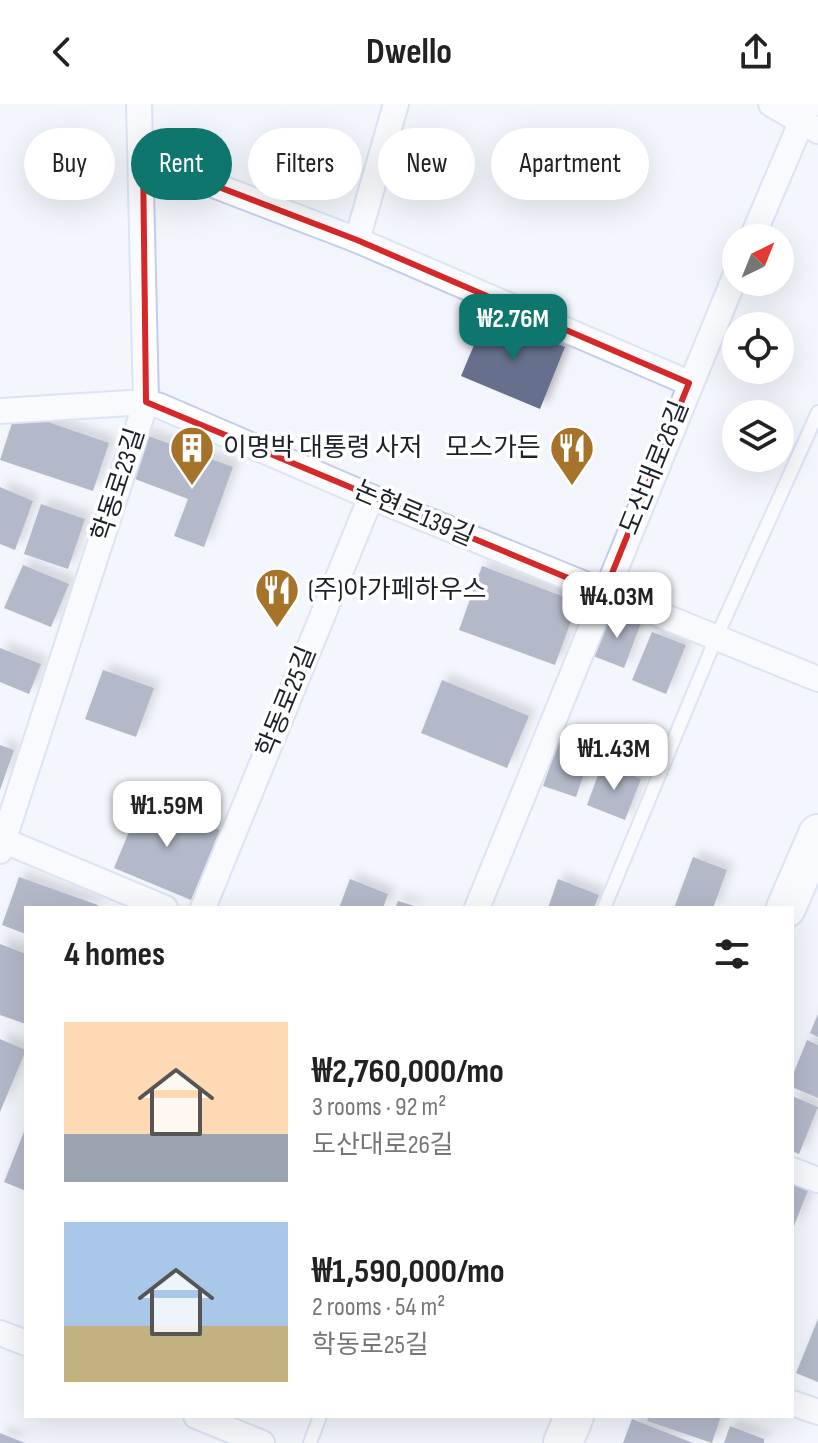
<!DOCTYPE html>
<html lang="en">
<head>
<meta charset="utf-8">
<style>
	:root { --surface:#fff; --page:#f2f2f2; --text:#222; --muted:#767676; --accent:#0f766e }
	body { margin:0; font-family:"Sofia Sans Condensed","Noto Sans KR",sans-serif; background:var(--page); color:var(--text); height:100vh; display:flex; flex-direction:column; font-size:30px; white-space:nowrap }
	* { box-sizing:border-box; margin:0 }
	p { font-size:26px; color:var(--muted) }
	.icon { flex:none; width:44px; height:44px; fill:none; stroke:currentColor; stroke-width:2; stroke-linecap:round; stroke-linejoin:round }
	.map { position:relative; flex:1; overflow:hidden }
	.side { position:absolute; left:24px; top:802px; width:770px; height:512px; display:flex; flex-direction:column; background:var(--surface); border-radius:0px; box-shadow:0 8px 32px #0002 }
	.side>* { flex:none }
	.guide { position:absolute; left:24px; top:24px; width:770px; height:72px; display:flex; gap:16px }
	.needle { width:52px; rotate:43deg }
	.fabs { position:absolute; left:722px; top:120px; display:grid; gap:16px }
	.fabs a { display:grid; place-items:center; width:72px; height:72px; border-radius:50%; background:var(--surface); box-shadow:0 8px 32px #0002; font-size:40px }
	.price { position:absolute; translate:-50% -68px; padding:0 18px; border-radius:16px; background:#fff; color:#222; font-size:26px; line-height:52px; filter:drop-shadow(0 2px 4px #0008) }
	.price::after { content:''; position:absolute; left:50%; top:48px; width:24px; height:18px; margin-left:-12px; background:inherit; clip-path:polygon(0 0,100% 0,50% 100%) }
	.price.current { background:var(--accent); color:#fff }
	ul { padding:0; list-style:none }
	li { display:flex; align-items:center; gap:24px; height:200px; padding:0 40px }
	li span { display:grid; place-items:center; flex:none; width:224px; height:160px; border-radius:0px; color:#555 }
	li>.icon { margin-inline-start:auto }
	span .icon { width:96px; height:96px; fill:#fffc; stroke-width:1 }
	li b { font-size:34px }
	h2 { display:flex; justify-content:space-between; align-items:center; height:96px; padding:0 40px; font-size:34px }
	.chip { padding:0 28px; border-radius:36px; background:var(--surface); box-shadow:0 8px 32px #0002; font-size:28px; line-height:72px }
	.chip.current { background:var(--accent); color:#fff }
	header { display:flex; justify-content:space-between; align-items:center; height:104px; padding:0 40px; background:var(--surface); font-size:36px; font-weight:700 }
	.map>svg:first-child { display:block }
</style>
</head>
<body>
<header><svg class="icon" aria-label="back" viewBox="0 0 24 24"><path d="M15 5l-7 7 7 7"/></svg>Dwello<svg class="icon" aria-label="share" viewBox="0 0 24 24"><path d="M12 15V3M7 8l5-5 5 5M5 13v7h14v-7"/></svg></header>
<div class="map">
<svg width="818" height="1339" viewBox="0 0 818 1339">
	<defs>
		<filter id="shadow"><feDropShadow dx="7" dy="-7" stdDeviation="4" flood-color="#0004"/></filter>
	</defs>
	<rect width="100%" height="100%" fill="#f3f5fc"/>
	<g fill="#66708c" filter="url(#shadow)">
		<path d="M487 210 565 243 540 305 461 272Z"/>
		<path d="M16 307 109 339 93 387 0 356Z"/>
		<path d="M143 330 233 363 204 443 174 432 188 395 127 372Z"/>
		<path d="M0 383 33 397 15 446 0 440Z"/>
		<path d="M41 400 85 415 68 465 24 450Z"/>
		<path d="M23 461 69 480 51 523 4 504Z"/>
		<path d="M482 462 578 498 555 561 459 526Z"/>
		<path d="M610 507 641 519 624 564 593 552Z"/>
		<path d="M652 528 686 541 666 590 632 576Z"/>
		<path d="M0 544 41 560 29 590 0 578Z"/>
		<path d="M103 566 154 584 136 633 85 615Z"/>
		<path d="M442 576 529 612 507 664 421 629Z"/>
		<path d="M560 634 592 646 576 693 543 682Z"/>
		<path d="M0 641 14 646 0 686Z"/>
		<path d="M602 660 641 675 625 716 587 701Z"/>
		<path d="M143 694 220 726 191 796 114 764Z"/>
		<path d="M693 753 727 766 713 804H674Z"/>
		<path d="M19 773 98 801 97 804H26V830L2 821Z"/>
		<path d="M350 775 388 790 383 804H339Z"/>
		<path d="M558 775 599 791 594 804H548Z"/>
		<path d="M398 797 418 803V804H395Z"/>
		<path d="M0 840 26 850V920L0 911Z"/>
		<path d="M818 910V933L810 929Z"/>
		<path d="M0 935 26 946 0 1008Z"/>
		<path d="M807 936 818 941V994L792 983V973Z"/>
		<path d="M792 992 818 1003 799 1050 792 1047Z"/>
		<path d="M26 1023V1087L4 1078Z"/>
		<path d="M792 1078 809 1084 792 1127Z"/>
		<path d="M818 1215V1278L796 1269Z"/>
		<path d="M649 1312H721L712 1339 647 1317Z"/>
		<path d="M632 1315 693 1339H623Z"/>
		<path d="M730 1322 764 1335V1339H724Z"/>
		<path d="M0 1329 25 1339H0Z"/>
	</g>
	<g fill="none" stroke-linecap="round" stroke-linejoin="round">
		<g stroke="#c2cded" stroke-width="16">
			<g id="service">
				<path d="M604 804 716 534 818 308"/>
				<path d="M310 1339 320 1312"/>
			</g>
		</g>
		<g stroke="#c2cded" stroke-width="28">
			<g id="minor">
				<path d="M771 0 818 27"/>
				<path d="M143 54 357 136 689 279"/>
				<path d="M752 134 809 0"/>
				<path d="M357 136 396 0"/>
				<path d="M0 307 146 298 160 302 371 393 818 575"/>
				<path d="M0 735 165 804"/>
				<path d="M0 747 146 298 139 0"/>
				<path d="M203 804 371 393"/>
				<path d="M477 804 736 170"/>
				<path d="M792 1066 818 1076"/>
				<path d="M0 1229 26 1239"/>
				<path d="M792 1299 818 1308"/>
				<path d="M196 1312 262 1339"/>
			</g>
		</g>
		<g stroke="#c2cded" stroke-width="42">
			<g id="primary">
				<path d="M786 804 818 730"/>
				<path d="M563 1339 574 1312"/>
			</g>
		</g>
		<use href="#service" stroke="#fff" stroke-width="12"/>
		<use href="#minor" stroke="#fff" stroke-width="24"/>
		<use href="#primary" stroke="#fff" stroke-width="38"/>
	</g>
	<path d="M0 0H818V1339H0ZM143 54 357 136 689 279 604 489 146 298Z" fill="#f3f5fc" fill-opacity=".55" fill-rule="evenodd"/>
	<path fill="none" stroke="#d62828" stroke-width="6" stroke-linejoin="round" d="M143 54 357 136 689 279 604 489 146 298Z"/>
	<defs>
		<g id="building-pin" transform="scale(2.3)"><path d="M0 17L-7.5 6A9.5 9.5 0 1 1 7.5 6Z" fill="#a57329" stroke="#fff"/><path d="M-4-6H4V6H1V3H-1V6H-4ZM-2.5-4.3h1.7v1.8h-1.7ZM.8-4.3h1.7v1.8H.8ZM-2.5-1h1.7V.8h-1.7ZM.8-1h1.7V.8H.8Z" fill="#fff"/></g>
		<g id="restaurant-pin" transform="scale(2.3)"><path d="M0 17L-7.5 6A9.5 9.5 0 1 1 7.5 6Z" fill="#a57329" stroke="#fff"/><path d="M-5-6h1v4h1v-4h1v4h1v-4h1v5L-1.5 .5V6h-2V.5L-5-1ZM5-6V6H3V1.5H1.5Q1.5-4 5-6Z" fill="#fff"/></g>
	</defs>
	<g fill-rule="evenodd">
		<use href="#building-pin" x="192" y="344"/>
		<use href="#restaurant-pin" x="572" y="344"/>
		<use href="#restaurant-pin" x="277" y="486"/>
	</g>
	<g text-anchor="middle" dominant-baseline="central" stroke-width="7" stroke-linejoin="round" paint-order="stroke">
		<g font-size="26" fill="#1d212c" stroke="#fff" text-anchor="start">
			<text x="223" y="344">이명박 대통령 사저</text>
			<text x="541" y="344" text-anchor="end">모스가든</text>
			<text x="308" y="486">(주)아가페하우스</text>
		</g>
		<g font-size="26" fill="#1d212c" stroke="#fff">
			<text transform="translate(655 364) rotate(-68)">도산대로26길</text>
			<text transform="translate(119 381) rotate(-72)">학동로23길</text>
			<text transform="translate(414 410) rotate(23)">논현로139길</text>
			<text transform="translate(287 598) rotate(-68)">학동로25길</text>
		</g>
	</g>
</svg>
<div class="fabs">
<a><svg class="needle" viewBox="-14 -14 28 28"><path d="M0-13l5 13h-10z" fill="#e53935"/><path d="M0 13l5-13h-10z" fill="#767676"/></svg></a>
<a><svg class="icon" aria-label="locate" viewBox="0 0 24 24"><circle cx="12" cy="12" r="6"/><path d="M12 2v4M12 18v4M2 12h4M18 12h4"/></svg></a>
<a><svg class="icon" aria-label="layers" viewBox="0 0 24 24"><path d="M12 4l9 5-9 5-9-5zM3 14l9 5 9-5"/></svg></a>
</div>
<b class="price current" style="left:513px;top:258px">₩2.76M</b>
<b class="price" style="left:617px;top:536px">₩4.03M</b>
<b class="price" style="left:614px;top:688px">₩1.43M</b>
<b class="price" style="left:167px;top:745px">₩1.59M</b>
<div class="guide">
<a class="chip">Buy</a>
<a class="chip current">Rent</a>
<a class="chip">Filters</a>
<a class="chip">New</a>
<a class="chip">Apartment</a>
</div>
<section class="side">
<h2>4 homes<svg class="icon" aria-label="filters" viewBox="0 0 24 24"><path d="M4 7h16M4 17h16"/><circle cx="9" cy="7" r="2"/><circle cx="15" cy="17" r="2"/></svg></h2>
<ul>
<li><span style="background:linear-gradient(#ffd9b3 70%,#9aa5b1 0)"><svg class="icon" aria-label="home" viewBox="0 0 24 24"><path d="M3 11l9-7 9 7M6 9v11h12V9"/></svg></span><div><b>₩2,760,000/mo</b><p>3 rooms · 92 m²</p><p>도산대로26길</p></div></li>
<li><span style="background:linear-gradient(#a9c7e8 65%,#c2b280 0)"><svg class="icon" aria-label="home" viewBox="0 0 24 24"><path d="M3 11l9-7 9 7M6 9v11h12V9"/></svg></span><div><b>₩1,590,000/mo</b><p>2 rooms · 54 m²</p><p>학동로25길</p></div></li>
</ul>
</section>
</div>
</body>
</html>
